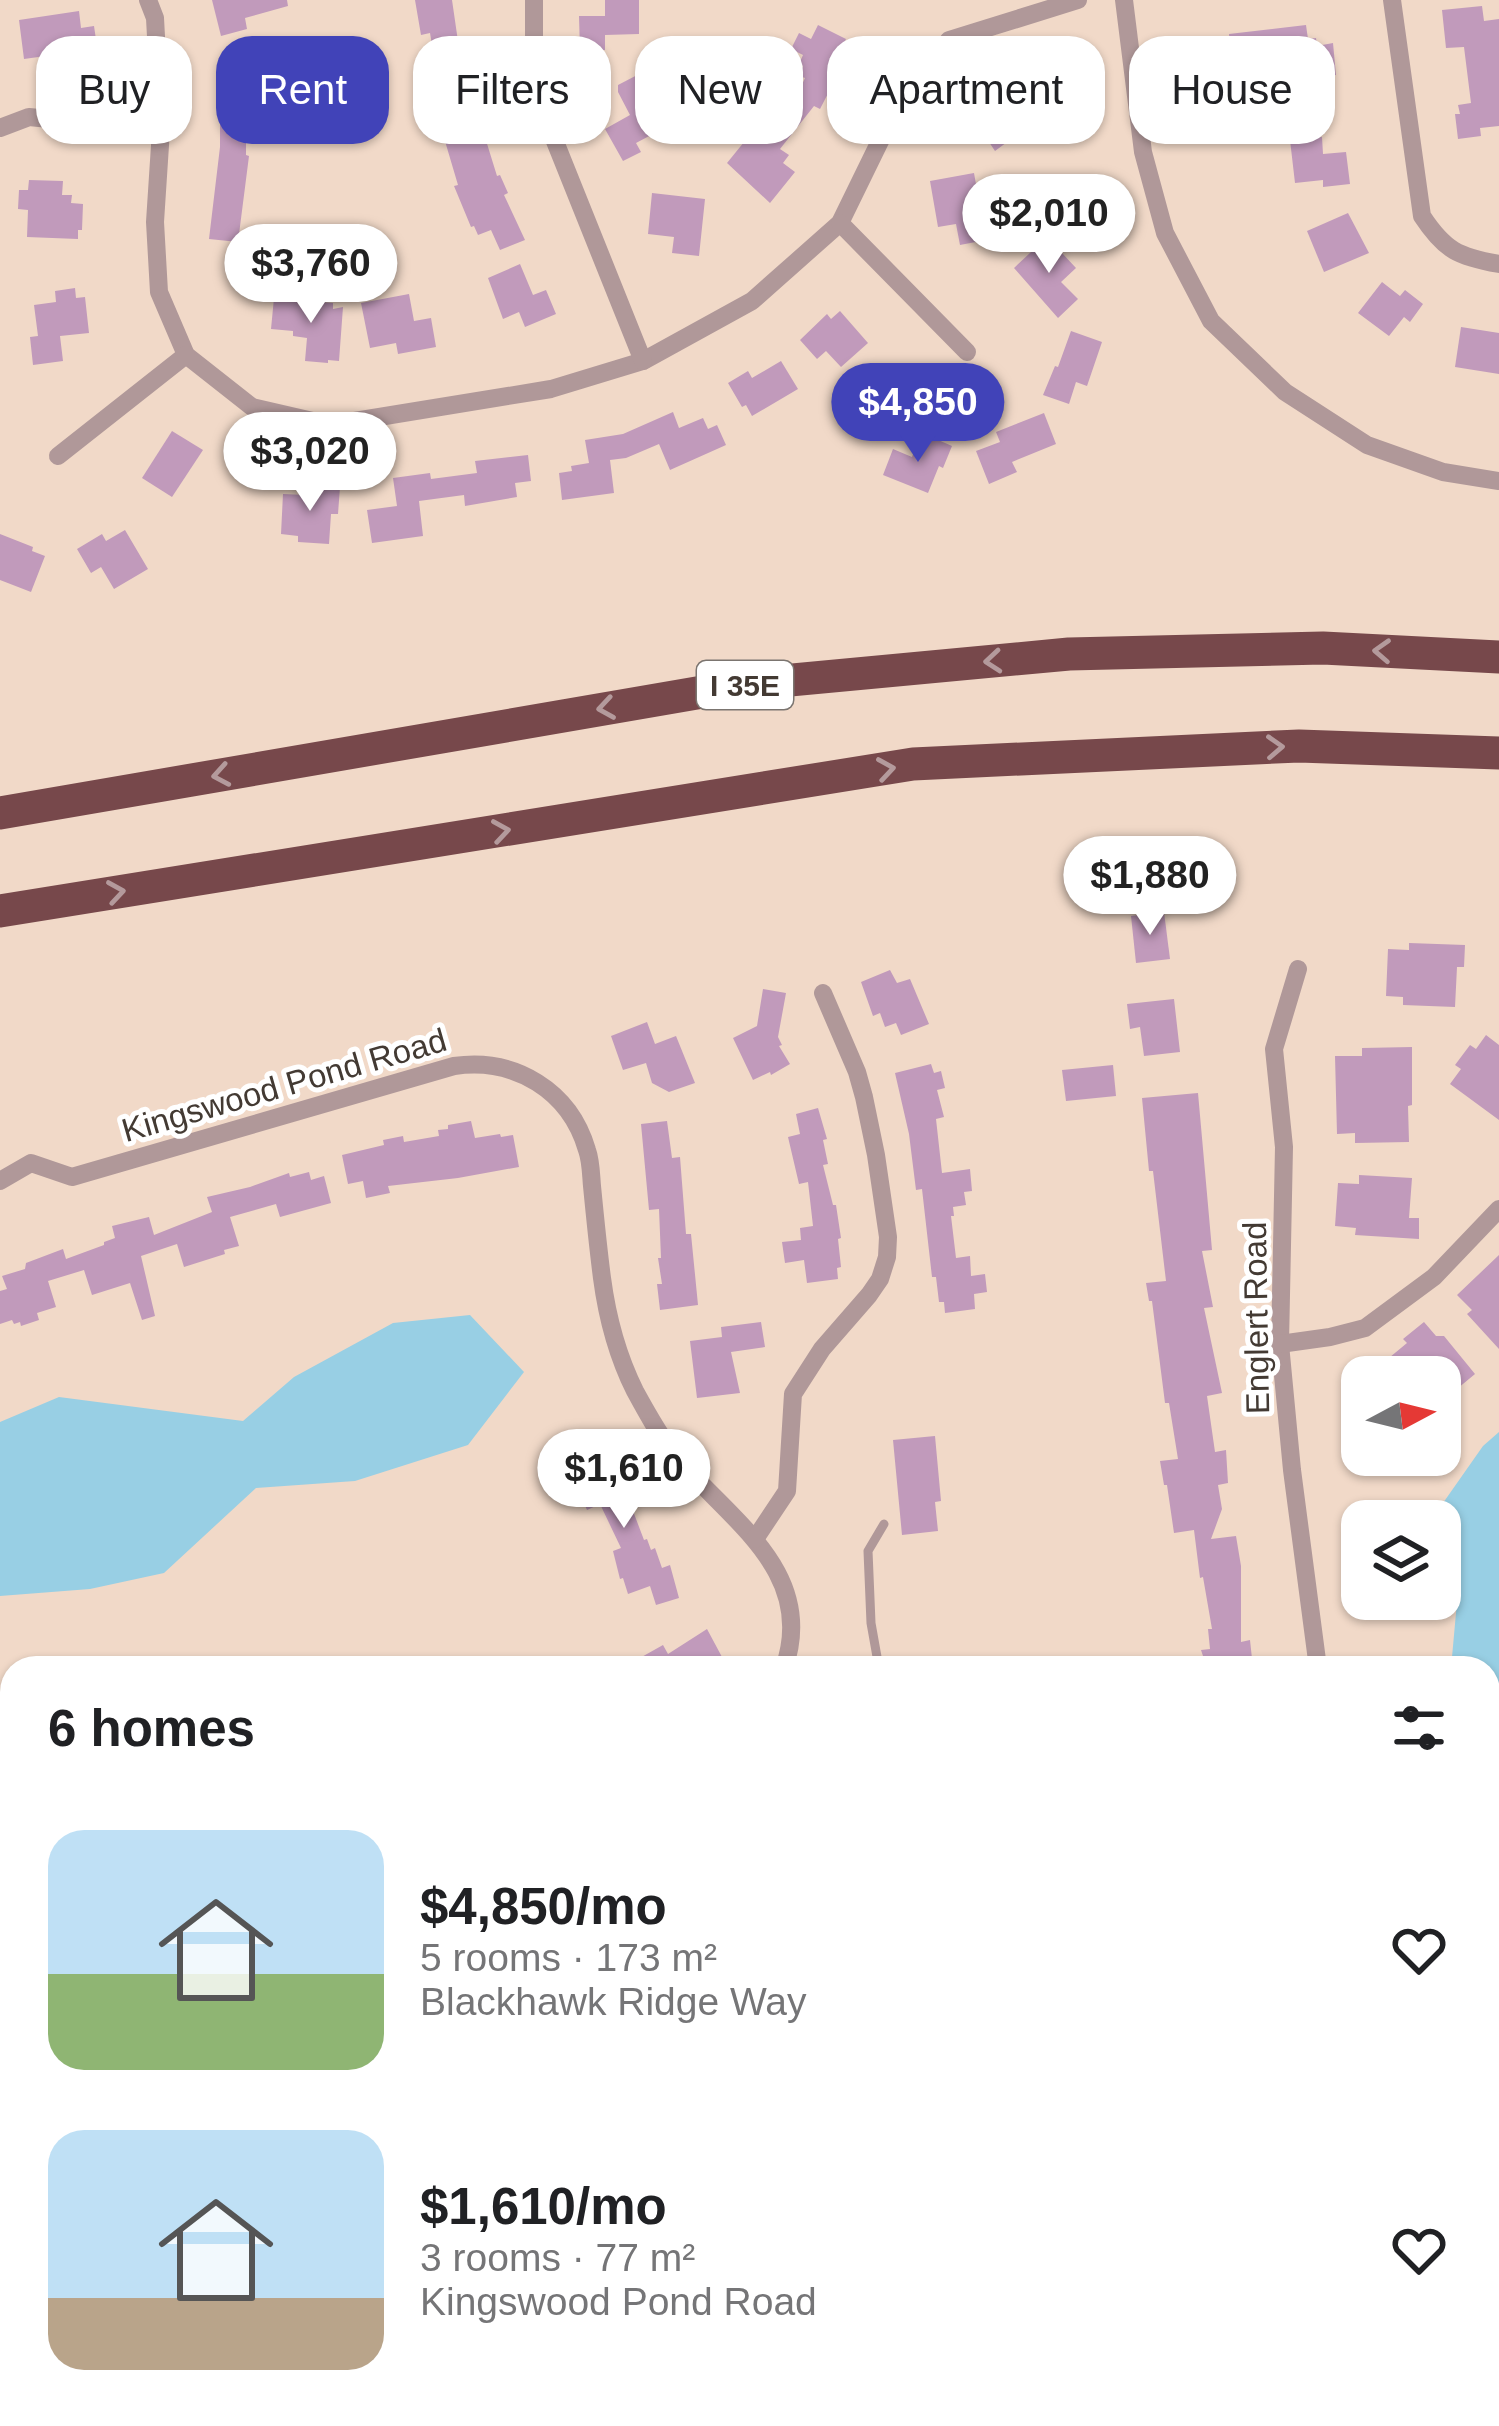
<!DOCTYPE html>
<html lang="en">
<head>
<meta charset="utf-8">
<style>
	:root { --surface:#fff; --page:#f2f2f2; --text:#202124; --muted:#757577; --accent:#4143b8 }
	body { margin:0; font-family:Helvetica,sans-serif; background:var(--page); color:var(--text); height:100vh; display:flex; flex-direction:column; font-size:45px; white-space:nowrap }
	* { box-sizing:border-box; margin:0 }
	p { font-size:39px; color:var(--muted) }
	.icon { flex:none; width:66px; height:66px; fill:none; stroke:currentColor; stroke-width:2; stroke-linecap:round; stroke-linejoin:round }
	.map { position:relative; flex:1; overflow:hidden }
	.side { position:absolute; left:0px; top:1656px; width:1500px; height:771px; display:flex; flex-direction:column; background:var(--surface); border-radius:36px 36px 0 0; box-shadow:0 3px 9px #0004 }
	.side>* { flex:none }
	.hud { position:absolute; left:36px; top:36px; width:1428px; height:108px; display:flex; gap:24px }
	.needle { width:78px; rotate:83deg }
	.tools { position:absolute; left:1341px; top:1356px; display:grid; gap:24px }
	.tools a { display:grid; place-items:center; width:120px; height:120px; border-radius:24px; background:var(--surface); box-shadow:0 3px 9px #0004; font-size:60px }
	.price { position:absolute; translate:-50% -102px; padding:0 27px; border-radius:42px; background:#fff; color:#222; font-size:39px; line-height:78px; filter:drop-shadow(0 3px 6px #0008) }
	.price::after { content:''; position:absolute; left:50%; top:72px; width:36px; height:27px; margin-left:-18px; background:inherit; clip-path:polygon(0 0,100% 0,50% 100%) }
	.price.selected { background:var(--accent); color:#fff }
	ul { padding:0; list-style:none }
	li { display:flex; align-items:center; gap:36px; height:300px; padding:0 48px }
	li span { display:grid; place-items:center; flex:none; width:336px; height:240px; border-radius:36px; color:#555 }
	li>.icon { margin-inline-start:auto }
	span .icon { width:144px; height:144px; fill:#fffc; stroke-width:1 }
	li b { font-size:51px }
	h2 { display:flex; justify-content:space-between; align-items:center; height:144px; padding:0 48px; font-size:51px }
	.tag { padding:0 42px; border-radius:36px; background:var(--surface); box-shadow:0 3px 9px #0004; font-size:42px; line-height:108px }
	.tag.selected { background:var(--accent); color:#fff }
	.map>svg:first-child { display:block }
</style>
</head>
<body>
<div class="map">
<svg width="1499" height="2426" viewBox="0 0 1499 2426">
	<rect width="100%" height="100%" fill="#f1d9c8"/>
	<g fill="#98cfe4">
		<path d="M470 1315 524 1372 468 1445 355 1481 256 1488 164 1573 90 1589 0 1596V1422L59 1397 243 1421 294 1377 393 1323Z"/>
		<path d="M1499 1432V1792L1488 1770V1668H1451L1459 1580 1443 1503 1483 1446Z"/>
		<path d="M1488 2033 1499 2037V2426H1166L1130 2415H1488Z"/>
	</g>
	<g fill="#c19abb">
		<path d="M212 0H287L288 6 245 18 247 29 221 36Z"/>
		<path d="M415 0H452L461 62 453 63 472 124 480 121 497 176 500 175 508 193 504 195 525 240 500 250 491 230 478 235 474 226 471 227 454 186 458 185 442 131 430 134 425 117 438 114 432 95 440 93 430 33 421 35Z"/>
		<path d="M605 0H639V34L605 35V50L580 51 579 16H605Z"/>
		<path d="M1482 6 1484 21 1499 19V126L1480 128 1481 136 1458 139 1455 114H1460L1458 105 1471 103 1464 47 1446 48 1442 10Z"/>
		<path d="M79 11 81 28 94 26 98 53 61 59 60 54 24 59 19 20Z"/>
		<path d="M818 25 846 39 829 74 836 78 820 109 814 106 780 149 789 155 783 163 795 172 770 203 727 163 753 131 750 128 772 107 786 119 805 78 799 76 803 66 799 64 803 55 791 49 799 33 811 39Z"/>
		<path d="M1306 25 1308 39 1316 38 1317 46 1333 43 1336 75 1221 90 1217 57 1231 56 1229 34Z"/>
		<path d="M234 58H264V101H255V114H246V155L249 156 238 242 209 239 220 147V96H234Z"/>
		<path d="M643 72 670 125 636 143 641 152 623 161 605 129 630 115 618 92V85Z"/>
		<path d="M1022 88 1041 117 995 151 981 130 974 135 959 113 980 98 989 111Z"/>
		<path d="M1322 137 1323 154 1346 152 1350 184 1323 187V180L1295 183 1290 140Z"/>
		<path d="M974 173 986 240 960 245 956 224 938 227 930 181Z"/>
		<path d="M29 180 63 181 62 195H72L71 203 83 204 82 230H78V239L27 237 28 210 18 209 19 190H28Z"/>
		<path d="M652 193 705 199 699 256 672 253 674 237 648 234Z"/>
		<path d="M1348 213 1369 253 1324 272 1307 231Z"/>
		<path d="M1047 237 1076 268 1061 282 1078 299 1058 318 1014 268Z"/>
		<path d="M520 264 533 295 546 290 556 314 525 327 519 312 503 319 488 278Z"/>
		<path d="M1382 282 1400 296 1405 290 1423 304 1410 322 1404 317 1389 336 1358 313Z"/>
		<path d="M75 288 76 298 85 297 89 333 60 336 63 361 33 365 30 337 38 336 34 305 56 302 55 291Z"/>
		<path d="M409 294 414 321 431 318 436 347 398 354 396 343 370 348 361 303Z"/>
		<path d="M274 298 333 303V309L343 307 339 361 328 360V363L305 361 307 338 293 336V331L271 329Z"/>
		<path d="M840 311 868 343 841 367 826 351 817 359 800 340 827 314 831 319Z"/>
		<path d="M1461 327 1499 333V374L1455 367Z"/>
		<path d="M1071 331 1102 342 1087 386 1076 382 1069 404 1043 395 1055 366 1058 367Z"/>
		<path d="M781 361 798 389 752 416 746 405 742 407 728 383 748 371 752 378Z"/>
		<path d="M673 412 679 428 703 418 708 429 717 425 726 445 670 470 659 444 626 458 610 460 614 493 562 500 559 473 572 471 571 466 589 463 585 440 623 434Z"/>
		<path d="M1044 413 1056 444 1012 462 1017 472 989 484 976 451 1000 442 996 432Z"/>
		<path d="M172 431 203 450 172 497 142 478Z"/>
		<path d="M929 436 952 446 943 468 939 466 928 493 883 475 893 449 912 457 916 446 924 449Z"/>
		<path d="M528 455 531 481 515 483 517 497 465 506 464 495 419 501 423 536 372 543 367 510 397 506 393 478 430 473 431 479 477 473 475 461Z"/>
		<path d="M306 485 340 487 338 514H331L329 544 298 542V536L281 534 283 494 305 495Z"/>
		<path d="M125 530 148 569 114 589 101 567 91 573 77 549 102 534 106 541Z"/>
		<path d="M0 534 33 547 32 551 45 556 31 592 0 580Z"/>
		<path d="M1164 912 1170 959 1136 963 1131 916Z"/>
		<path d="M1409 943 1465 945 1464 967H1457L1455 1007 1403 1005V997L1386 996 1388 949 1409 950Z"/>
		<path d="M890 970 897 983 910 979 929 1024 901 1035 896 1023 885 1027 880 1013 873 1016 861 982Z"/>
		<path d="M763 989 786 993 778 1037 782 1045 779 1046 790 1064 771 1075 770 1072 753 1080 733 1038 757 1026Z"/>
		<path d="M1174 999 1180 1052 1144 1056 1140 1027 1130 1029 1127 1004Z"/>
		<path d="M647 1022 655 1044 676 1036 695 1083 669 1092 652 1083 646 1063 623 1070 611 1036Z"/>
		<path d="M1486 1035 1499 1045V1120L1450 1084 1461 1069 1455 1065 1470 1045 1476 1049Z"/>
		<path d="M1412 1047V1105L1408 1106 1409 1142 1355 1143V1133L1337 1134 1335 1056H1362V1048Z"/>
		<path d="M931 1064 934 1073 941 1071 945 1088 937 1090 944 1117 936 1119 942 1173 970 1169 972 1191 964 1192 966 1205 953 1207 954 1216H951L956 1258 970 1256 971 1276 985 1274 987 1292 974 1294 975 1309 945 1313 944 1302H939L936 1277H932L922 1189 916 1190 909 1134 895 1073Z"/>
		<path d="M1113 1065 1116 1096 1066 1101 1062 1070Z"/>
		<path d="M1198 1093 1212 1250 1202 1251 1213 1307 1204 1308 1222 1393 1207 1396 1215 1452 1226 1450 1228 1483 1218 1485 1222 1509 1211 1539 1236 1536 1241 1566V1642L1250 1640 1253 1668H1207L1201 1650 1210 1649 1208 1629H1212L1203 1577 1200 1578 1194 1530 1174 1533 1167 1485H1164L1160 1461 1178 1459 1169 1403H1165L1152 1301H1149L1146 1283 1166 1281 1153 1171H1149L1142 1098Z"/>
		<path d="M818 1108 827 1139 823 1140 828 1164 823 1165 833 1205H836L841 1238 838 1239 841 1267 837 1268 838 1279 807 1283 804 1260 785 1263 782 1242 801 1240 800 1228 813 1226 808 1182 799 1184 788 1137 800 1134 796 1114Z"/>
		<path d="M471 1121 475 1138 500 1134 501 1137 513 1135 519 1167 458 1178 388 1186 390 1193 366 1198 363 1181 348 1184 342 1155 384 1145 383 1140 403 1136 404 1142 439 1136 438 1130 448 1129V1125Z"/>
		<path d="M667 1121 672 1158 680 1157 686 1234H691L698 1305 660 1310 657 1284H662L658 1258H661L659 1209 649 1210 641 1124Z"/>
		<path d="M309 1172 311 1180 324 1176 331 1203 280 1217 276 1204 230 1217 239 1246 224 1250 225 1254 184 1267 177 1244 141 1256 155 1316 142 1320 130 1283 92 1295 84 1270 48 1281 56 1307 37 1313 39 1320 21 1326 20 1322 14 1324 12 1320 0 1324V1291L7 1289 2 1276 25 1269 26 1263 63 1249 66 1259 104 1245V1242L115 1238 112 1226 149 1217 154 1235 212 1212 207 1197 250 1187 289 1173 290 1177Z"/>
		<path d="M1359 1175 1412 1178 1409 1218H1419V1239L1355 1235 1356 1228 1335 1226 1338 1183 1359 1184Z"/>
		<path d="M1499 1255V1349L1467 1314 1472 1310 1457 1295Z"/>
		<path d="M761 1322 765 1347 731 1352 740 1393 697 1398 690 1341 722 1337 721 1327Z"/>
		<path d="M1424 1322 1436 1336H1444L1475 1374 1440 1403V1377H1366L1407 1343 1403 1339Z"/>
		<path d="M1362 1375V1418L1341 1392Z"/>
		<path d="M935 1436 941 1501 935 1502 938 1531 902 1535 893 1440Z"/>
		<path d="M598 1453 614 1485 622 1482 644 1540 647 1539 651 1550 655 1548 662 1568 670 1565 679 1598 656 1605 650 1586 628 1594 623 1578 620 1579 613 1551 621 1548 600 1504 587 1510 567 1465Z"/>
		<path d="M707 1629 722 1657 703 1668H622L663 1645 668 1654Z"/>
	</g>
	<g fill="none" stroke-linecap="round" stroke-linejoin="round">
		<g stroke="#a49286" stroke-width="4.5" stroke-dasharray="6 9" stroke-linecap="butt">
			<path d="M1488 1889 1499 1890"/>
			<path d="M56 2415 59 2426"/>
		</g>
		<g stroke="#b09899" stroke-width="9">
			<path d="M879 1668 871 1623 868 1551 884 1524"/>
			<path d="M0 2171H12"/>
			<path d="M0 2271 12 2268"/>
		</g>
		<g stroke="#b09899" stroke-width="18">
			<path d="M148 0 155 18 161 130 155 222 159 292 186 355 252 407 330 425 551 389 643 361 752 301 840 223 903 94 949 40 1078 0"/>
			<path d="M534 0V89L643 361"/>
			<path d="M1124 0 1143 152 1165 233 1211 321 1285 392 1367 445 1443 472 1499 481"/>
			<path d="M1392 0 1422 216C1445 251 1459 257 1499 264"/>
			<path d="M0 128 29 117 161 130"/>
			<path d="M840 223 967 352"/>
			<path d="M58 456 186 355"/>
			<path d="M1298 969 1274 1049 1284 1147 1280 1344 1292 1470 1318 1668"/>
			<path d="M0 1181 31 1163 72 1177 454 1066C515 1057 570 1091 587 1150 591 1161 591 1175 592 1186 595 1217 598 1247 602 1278 607 1316 618 1357 635 1391 647 1413 659 1435 674 1454 726 1518 818 1570 784 1668"/>
			<path d="M1280 1344 1330 1337 1365 1328 1434 1277 1499 1209"/>
			<path d="M755 1539 787 1491 793 1394 822 1349 869 1295 880 1279 887 1257 888 1237 876 1155 864 1097 857 1072 823 993"/>
			<path d="M0 1865 12 1874"/>
			<path d="M0 2092 12 2065"/>
			<path d="M0 2297 7 2368"/>
			<path d="M849 2415 850 2426"/>
		</g>
		<path stroke="#b09899" stroke-width="24" d="M7 2368 12 2405"/>
		<g stroke="#987677" stroke-width="27">
			<path d="M1488 1939 1499 1941"/>
			<path d="M0 2369 12 2367"/>
		</g>
		<g stroke="#77484b" stroke-width="33">
			<path d="M0 813 749 684 1069 654 1323 648 1499 657"/>
			<path d="M0 911 913 764 1299 746 1499 753"/>
		</g>
	</g>
	<defs><path id="oneway-chevron" d="M-2-3.5L2.5 0L-2 3.5" fill="none" stroke-width="1.6" stroke-linecap="round" stroke-linejoin="round" transform="scale(3)"/></defs>
	<g stroke="#b49a9c">
		<use href="#oneway-chevron" transform="translate(1382 651) rotate(-177)"/>
		<use href="#oneway-chevron" transform="translate(993 661) rotate(175)"/>
		<use href="#oneway-chevron" transform="translate(606 708) rotate(171)"/>
		<use href="#oneway-chevron" transform="translate(1275 747) rotate(-3)"/>
		<use href="#oneway-chevron" transform="translate(886 769) rotate(-9)"/>
		<use href="#oneway-chevron" transform="translate(221 775) rotate(170)"/>
		<use href="#oneway-chevron" transform="translate(501 831) rotate(-9)"/>
		<use href="#oneway-chevron" transform="translate(116 892) rotate(-9)"/>
	</g>
	<g text-anchor="middle" dominant-baseline="central" stroke-width="10" stroke-linejoin="round" paint-order="stroke">
		<rect fill="#fff" stroke="#7b7570" stroke-width="3" x="697" y="661" width="96" height="48" rx="9"/>
		<g font-size="30" font-weight="bold" fill="#433a33">
			<text x="745" y="685">I 35E</text>
		</g>
		<g font-size="33" fill="#433a33" stroke="#fff">
			<text transform="translate(284 1085) rotate(-16)">Kingswood Pond Road</text>
			<text transform="translate(1256 1318) rotate(-91)">Englert Road</text>
		</g>
	</g>
</svg>
<div class="tools">
<a><svg class="needle" viewBox="-14 -14 28 28"><path d="M0-13l5 13h-10z" fill="#e53935"/><path d="M0 13l5-13h-10z" fill="#757577"/></svg></a>
<a><svg class="icon" aria-label="layers" viewBox="0 0 24 24"><path d="M12 4l9 5-9 5-9-5zM3 14l9 5 9-5"/></svg></a>
</div>
<b class="price" style="left:1049px;top:276px">$2,010</b>
<b class="price" style="left:311px;top:326px">$3,760</b>
<b class="price selected" style="left:918px;top:465px">$4,850</b>
<b class="price" style="left:310px;top:514px">$3,020</b>
<b class="price" style="left:1150px;top:938px">$1,880</b>
<b class="price" style="left:624px;top:1531px">$1,610</b>
<div class="hud">
<a class="tag">Buy</a>
<a class="tag selected">Rent</a>
<a class="tag">Filters</a>
<a class="tag">New</a>
<a class="tag">Apartment</a>
<a class="tag">House</a>
</div>
<section class="side">
<h2>6 homes<svg class="icon" aria-label="filters" viewBox="0 0 24 24"><path d="M4 7h16M4 17h16"/><circle cx="9" cy="7" r="2"/><circle cx="15" cy="17" r="2"/></svg></h2>
<ul>
<li><span style="background:linear-gradient(#bfe0f5 60%,#8fb573 0)"><svg class="icon" aria-label="home" viewBox="0 0 24 24"><path d="M3 11l9-7 9 7M6 9v11h12V9"/></svg></span><div><b>$4,850/mo</b><p>5 rooms · 173 m²</p><p>Blackhawk Ridge Way</p></div><svg class="icon" aria-label="heart" viewBox="0 0 24 24"><path d="M12 20l-8-8c-3-5 5-10 8-4 3-6 11-1 8 4z"/></svg></li>
<li><span style="background:linear-gradient(#bfe0f5 70%,#b9a48a 0)"><svg class="icon" aria-label="home" viewBox="0 0 24 24"><path d="M3 11l9-7 9 7M6 9v11h12V9"/></svg></span><div><b>$1,610/mo</b><p>3 rooms · 77 m²</p><p>Kingswood Pond Road</p></div><svg class="icon" aria-label="heart" viewBox="0 0 24 24"><path d="M12 20l-8-8c-3-5 5-10 8-4 3-6 11-1 8 4z"/></svg></li>
</ul>
</section>
</div>
</body>
</html>
